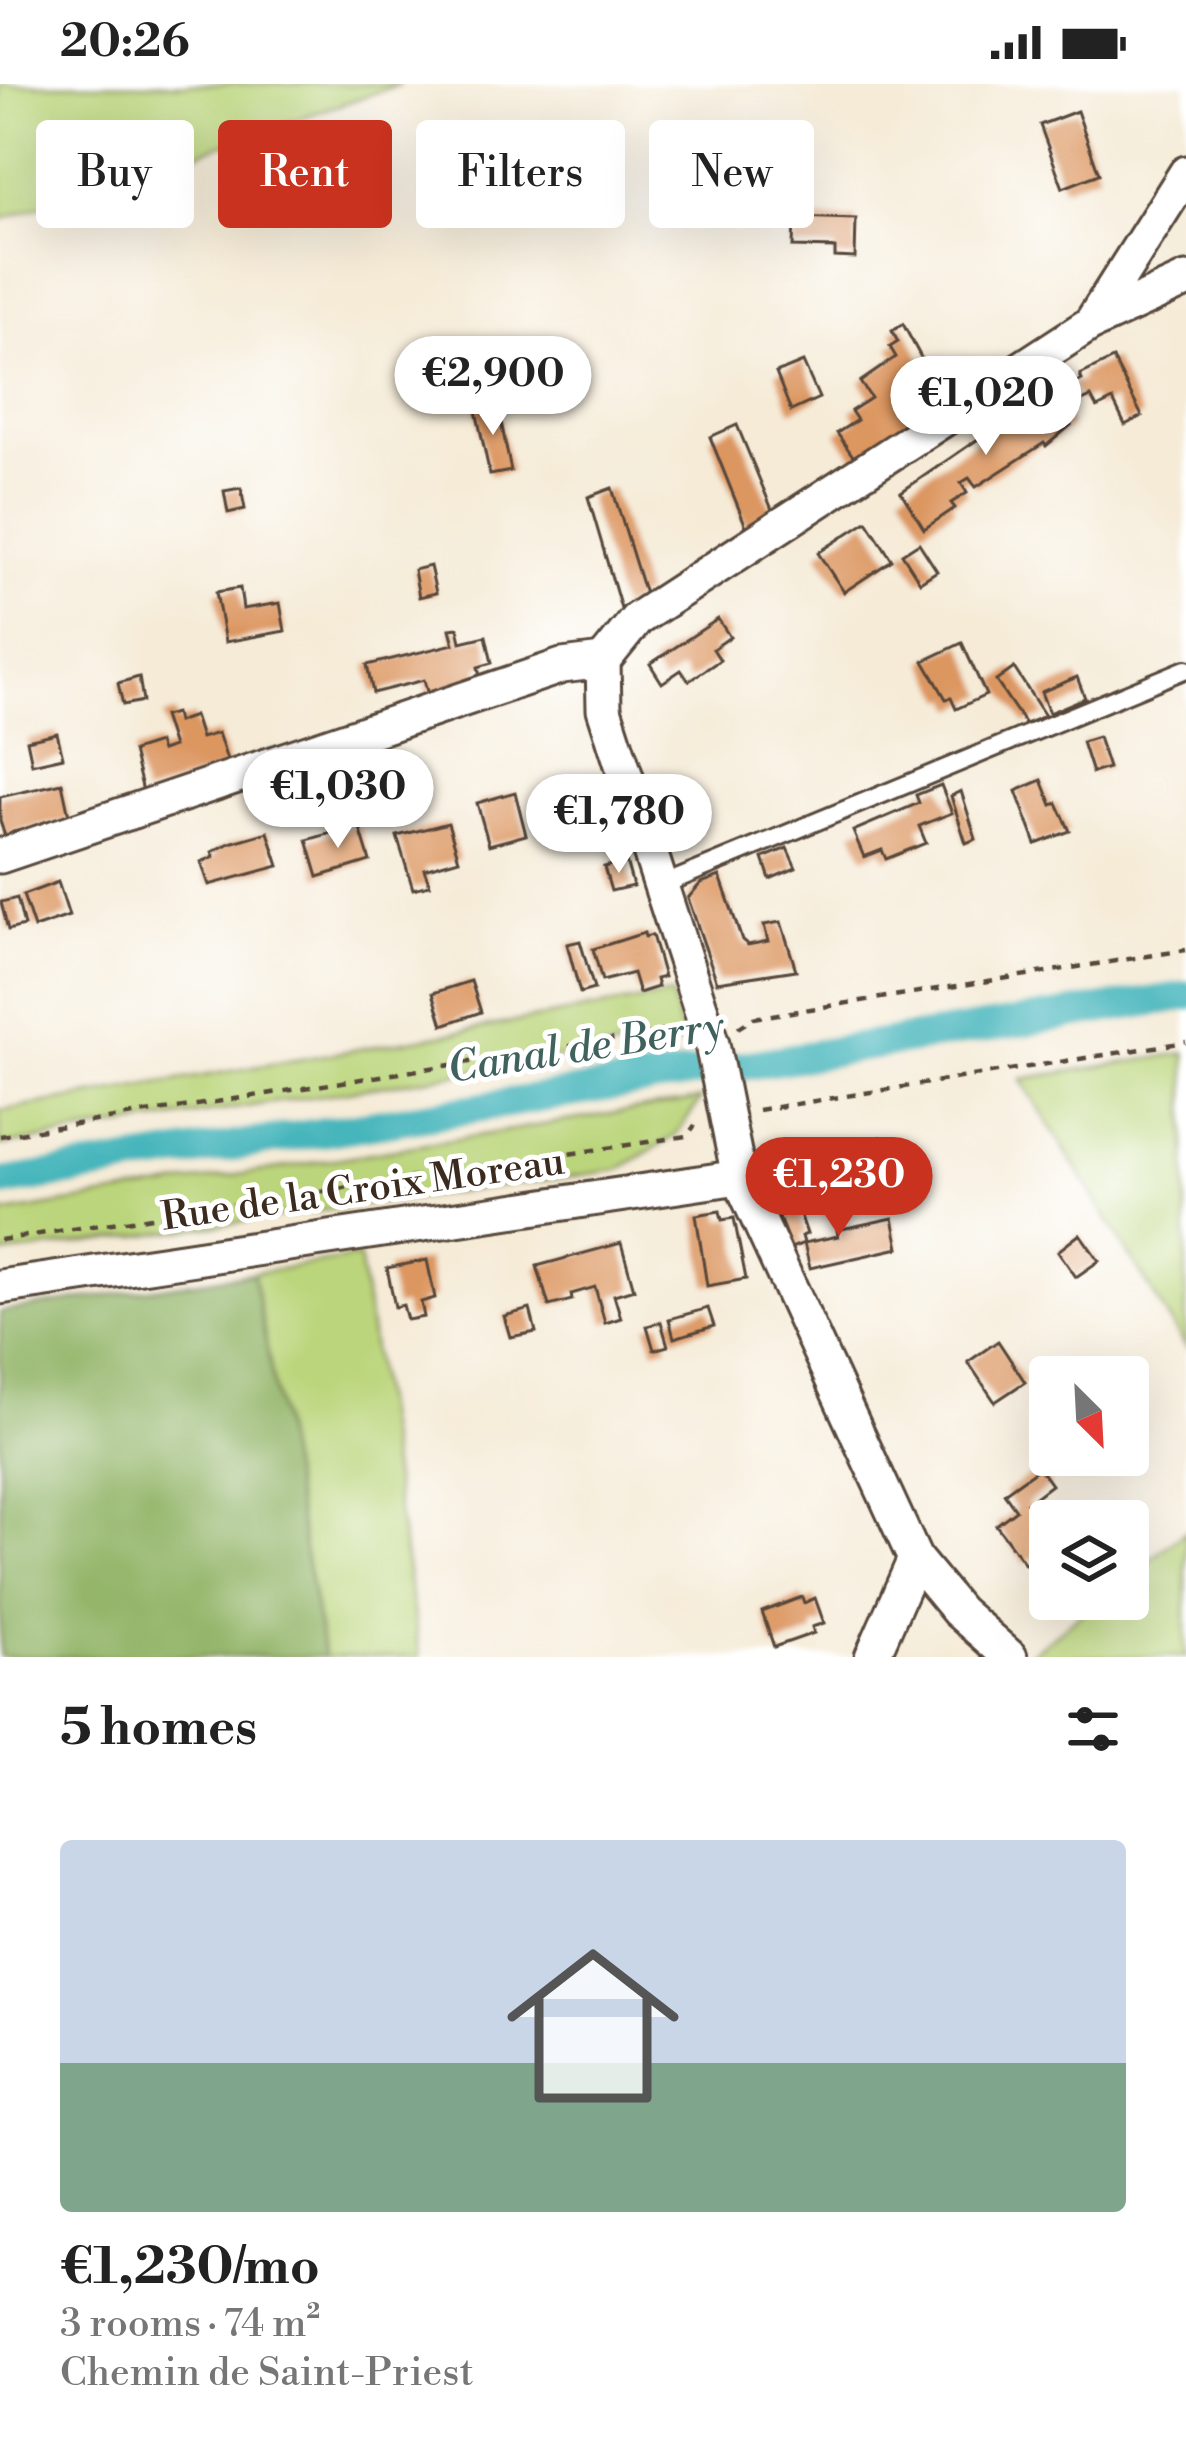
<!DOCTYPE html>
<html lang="en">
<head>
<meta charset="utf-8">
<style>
	:root { --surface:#fff; --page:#f2f2f2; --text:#222; --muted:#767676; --accent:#c8321e }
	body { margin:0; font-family:"Libre Bodoni",serif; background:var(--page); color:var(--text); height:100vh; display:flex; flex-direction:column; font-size:45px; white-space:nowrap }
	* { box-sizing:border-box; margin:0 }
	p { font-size:39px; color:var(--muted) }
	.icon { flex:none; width:66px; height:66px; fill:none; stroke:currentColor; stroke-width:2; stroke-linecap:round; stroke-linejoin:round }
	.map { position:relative; height:1573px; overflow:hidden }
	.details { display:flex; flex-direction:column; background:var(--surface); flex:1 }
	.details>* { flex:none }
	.top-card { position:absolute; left:36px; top:36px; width:1116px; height:108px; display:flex; gap:24px }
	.needle { width:78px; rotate:156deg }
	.tools { position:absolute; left:1029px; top:1272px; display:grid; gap:24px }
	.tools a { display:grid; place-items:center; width:120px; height:120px; border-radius:12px; background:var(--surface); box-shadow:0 12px 48px #0002; font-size:60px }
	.price { position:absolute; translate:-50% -102px; padding:0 27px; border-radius:42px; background:#fff; color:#222; font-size:39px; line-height:78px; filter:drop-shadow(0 3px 6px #0008) }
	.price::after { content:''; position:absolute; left:50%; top:72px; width:36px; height:27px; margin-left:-18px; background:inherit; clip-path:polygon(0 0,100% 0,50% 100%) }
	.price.selected { background:var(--accent); color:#fff }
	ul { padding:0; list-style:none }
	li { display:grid; align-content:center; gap:24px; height:636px; padding:0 60px }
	li span { display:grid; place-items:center; height:372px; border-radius:12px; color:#555 }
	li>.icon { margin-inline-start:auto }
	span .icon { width:216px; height:216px; fill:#fffc; stroke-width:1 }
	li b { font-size:51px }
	h2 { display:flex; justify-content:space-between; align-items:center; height:144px; padding:0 60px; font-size:51px }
	.tag { padding:0 42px; border-radius:12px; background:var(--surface); box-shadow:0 12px 48px #0002; font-size:42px; line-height:108px }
	.tag.selected { background:var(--accent); color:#fff }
	.status { display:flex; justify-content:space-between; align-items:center; height:84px; padding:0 60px; background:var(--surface); direction:ltr }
	.status svg { height:33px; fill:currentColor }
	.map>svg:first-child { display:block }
</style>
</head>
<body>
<div class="status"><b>20:26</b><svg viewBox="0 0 49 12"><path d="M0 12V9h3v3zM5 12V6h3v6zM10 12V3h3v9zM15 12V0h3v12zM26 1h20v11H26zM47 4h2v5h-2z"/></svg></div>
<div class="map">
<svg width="1186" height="1573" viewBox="0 0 1186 1573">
	<rect width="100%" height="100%" fill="#fff"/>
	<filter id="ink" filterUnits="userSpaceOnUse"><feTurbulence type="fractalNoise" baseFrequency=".00833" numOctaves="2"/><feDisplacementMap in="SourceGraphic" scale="24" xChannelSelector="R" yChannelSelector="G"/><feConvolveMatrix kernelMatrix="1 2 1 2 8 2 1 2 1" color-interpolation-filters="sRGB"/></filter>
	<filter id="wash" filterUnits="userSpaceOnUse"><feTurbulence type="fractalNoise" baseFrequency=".004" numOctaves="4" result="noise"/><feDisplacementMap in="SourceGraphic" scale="48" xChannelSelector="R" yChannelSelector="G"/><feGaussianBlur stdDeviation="2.7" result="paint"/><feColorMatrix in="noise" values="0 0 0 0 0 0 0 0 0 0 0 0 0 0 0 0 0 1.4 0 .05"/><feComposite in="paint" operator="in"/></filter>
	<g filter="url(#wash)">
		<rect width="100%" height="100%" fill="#f5ebd7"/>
		<g fill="#bbd57b" stroke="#7b804c" stroke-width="3">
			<path d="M0 0H401L0 136Z"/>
			<path d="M671 911 684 959 633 962 0 1062V1027Z"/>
			<path d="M1186 969V1263L1021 995Z"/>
			<path d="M701 1015 675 1052 618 1086 0 1171V1130Z"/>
			<path d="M359 1173 420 1573H324L253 1189Z"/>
			<path d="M1186 1447V1573H1026L1100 1515H1128V1493Z"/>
		</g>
		<path fill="#94b66b" stroke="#687044" stroke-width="3" d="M253 1189 324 1573H0V1228Z"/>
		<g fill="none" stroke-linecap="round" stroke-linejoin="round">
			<path stroke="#47b6bc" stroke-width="30" d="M0 1099 1186 912"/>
		</g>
		<g id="blocks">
			<g fill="#dc9660">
				<path d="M1077 27 1099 90 1063 104 1040 41Z"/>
				<path d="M794 133 856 135 855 174 835 173V164L793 163Z"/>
				<path d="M903 240 940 309 926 317 931 325 855 375 837 349 857 336 851 327 871 314 860 298 896 273 890 263 898 258 892 247Z"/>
				<path d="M1113 275 1142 332 1125 341 1113 316 1097 324 1091 313 1080 318 1072 301 1082 296 1080 291Z"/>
				<path d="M550 277 555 300 525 307 520 283Z"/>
				<path d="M803 278 819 314 791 327 776 289Z"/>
				<path d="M1048 307 1071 341 1046 362 1044 359 976 403 969 394 961 399 967 409 951 419 955 424 924 445 901 408Z"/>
				<path d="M497 318 511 387 490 391 475 322Z"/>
				<path d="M737 341 773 428 747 445 710 353Z"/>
				<path d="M241 404 245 425 228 429 224 407Z"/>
				<path d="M612 404 645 510 621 525 588 413Z"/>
				<path d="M867 437 892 476 844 508 818 469Z"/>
				<path d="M919 459 937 487 920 498 902 470Z"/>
				<path d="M430 482 436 509 419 513 414 486Z"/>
				<path d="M240 504 243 525 280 519 285 547 225 558 216 508Z"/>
				<path d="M718 535 730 553 713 565 720 576 689 597 681 586 662 599 650 580Z"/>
				<path d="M458 544 461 558 486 552 492 579 478 583 481 598 428 611 424 596 373 609 367 581 454 560 450 545Z"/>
				<path d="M962 559 986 611 956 625 951 614 946 615 924 577Z"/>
				<path d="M1014 584 1045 632 1025 640 996 597Z"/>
				<path d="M139 593 143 617 123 621 118 599Z"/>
				<path d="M1077 593 1085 614 1049 629 1041 608Z"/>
				<path d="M175 629 177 638 194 632 201 654 218 649 229 682 144 711 133 667 158 659 161 667 173 663 163 632Z"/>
				<path d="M57 649 63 673 32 680 27 656Z"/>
				<path d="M1098 653 1108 684 1092 689 1082 658Z"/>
				<path d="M1042 696 1052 721 1057 719 1070 747 1036 760 1016 707Z"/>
				<path d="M62 699 70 736 13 748 14 755 7 758 0 737V713Z"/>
				<path d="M941 701 952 729 919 742 926 759 886 775 882 766 864 773 853 747 919 719 916 711Z"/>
				<path d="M961 707 976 755 966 759 951 712Z"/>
				<path d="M515 708 526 751 489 761 477 719Z"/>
				<path d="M448 739 459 775 424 785 430 801 413 805 397 752Z"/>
				<path d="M359 741 370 777 318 793 307 756Z"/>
				<path d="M268 748 279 782 209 801 201 778 214 773 212 768 230 759Z"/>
				<path d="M787 764 796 784 770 795 763 774Z"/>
				<path d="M626 777 633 802 611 807 604 783Z"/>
				<path d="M720 792 742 856 748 861 768 857 764 841 781 838 796 886 717 898 688 814 701 799Z"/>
				<path d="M58 798 69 832 34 844 23 811Z"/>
				<path d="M17 814 24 842 8 846 1 818Z"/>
				<path d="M644 849 645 853 652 851 664 893 656 895 658 903 639 909 633 889 602 897 593 865Z"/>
				<path d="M580 857 594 905 580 909 567 860Z"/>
				<path d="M471 897 481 928 443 941 433 909Z"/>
				<path d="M880 1053 884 1066 903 1062 912 1103 895 1106 898 1118 872 1123 861 1073 814 1084 811 1072Z"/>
				<path d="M789 1119 793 1129 799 1127 807 1150 802 1152 804 1159 838 1152 837 1146 893 1134 899 1164 810 1184 804 1159 791 1164 775 1124Z"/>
				<path d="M720 1127 722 1136 734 1134 746 1195 707 1202 696 1131Z"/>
				<path d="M1080 1150 1099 1177 1076 1193 1058 1167Z"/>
				<path d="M621 1159 634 1205 614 1211 621 1234 605 1239 595 1203 571 1210 572 1216 549 1222 537 1182Z"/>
				<path d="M427 1176 435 1214 421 1218 424 1233 407 1236 403 1221 395 1223 387 1184Z"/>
				<path d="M708 1224 714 1242 674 1254 669 1235Z"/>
				<path d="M530 1225 536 1248 510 1253 504 1232Z"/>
				<path d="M661 1238 668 1262 654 1266 647 1242Z"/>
				<path d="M998 1257 1025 1298 995 1318 968 1278Z"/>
				<path d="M1039 1384 1051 1401 1027 1419 1050 1452V1462L1025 1480 996 1441 1016 1426 1004 1409Z"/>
				<path d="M802 1513 804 1519 815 1514 824 1539 812 1543 814 1549 774 1563 762 1528Z"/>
			</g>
		</g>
	</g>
	<g filter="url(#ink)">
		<use href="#blocks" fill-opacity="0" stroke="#57473a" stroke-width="3"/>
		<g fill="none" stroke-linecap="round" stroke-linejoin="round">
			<g stroke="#57473a" stroke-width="22">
				<path id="service" d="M660 802 1186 585"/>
			</g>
			<g stroke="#57473a" stroke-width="39">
				<g id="minor">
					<path d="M1091 239 1186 89"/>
					<path d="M603 577 604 625 712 960 739 1093 915 1475 958 1527 1010 1573"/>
					<path d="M603 577 637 535 1090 240 1186 196"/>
					<path d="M0 772 562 582 603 577"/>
					<path d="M0 1203 739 1093"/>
					<path d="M872 1573 915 1475"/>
				</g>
			</g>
			<g stroke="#57473a" stroke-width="4.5" stroke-dasharray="9 9" stroke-linecap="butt">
				<path d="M738 944 753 934 1186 866"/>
				<path d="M758 1026 1186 958"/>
				<path d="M0 1052 666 947 678 950"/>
				<path d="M0 1156 687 1052 695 1041"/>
			</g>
			<use href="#service" stroke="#fff" stroke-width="16"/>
			<use href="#minor" stroke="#fff" stroke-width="33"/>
		</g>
	</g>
	<g text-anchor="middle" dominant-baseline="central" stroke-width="10" stroke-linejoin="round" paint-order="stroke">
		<g font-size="39" fill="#3b2a1e" stroke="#fff">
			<text transform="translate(363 1106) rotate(-8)">Rue de la Croix Moreau</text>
		</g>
		<g font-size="42" font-style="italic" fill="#40625d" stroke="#fff">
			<text transform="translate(586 964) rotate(-9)">Canal de Berry</text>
		</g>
	</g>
</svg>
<div class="tools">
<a><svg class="needle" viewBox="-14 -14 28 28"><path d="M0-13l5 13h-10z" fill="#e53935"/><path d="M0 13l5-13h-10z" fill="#767676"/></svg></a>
<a><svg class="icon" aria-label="layers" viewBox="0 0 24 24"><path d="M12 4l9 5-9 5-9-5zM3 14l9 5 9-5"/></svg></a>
</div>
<b class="price" style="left:493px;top:354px">€2,900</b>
<b class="price" style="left:986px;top:374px">€1,020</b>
<b class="price" style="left:338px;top:767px">€1,030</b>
<b class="price" style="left:619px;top:792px">€1,780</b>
<b class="price selected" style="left:839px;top:1155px">€1,230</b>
<div class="top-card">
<a class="tag">Buy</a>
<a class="tag selected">Rent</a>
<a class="tag">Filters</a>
<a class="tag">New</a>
</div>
</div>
<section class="details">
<h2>5 homes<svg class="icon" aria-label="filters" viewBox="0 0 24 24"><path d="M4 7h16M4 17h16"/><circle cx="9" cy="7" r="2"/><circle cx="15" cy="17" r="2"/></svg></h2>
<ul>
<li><span style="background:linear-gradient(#c9d6e8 60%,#7fa58c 0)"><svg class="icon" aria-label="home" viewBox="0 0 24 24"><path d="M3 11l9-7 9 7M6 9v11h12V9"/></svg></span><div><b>€1,230/mo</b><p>3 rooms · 74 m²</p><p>Chemin de Saint-Priest</p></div></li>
</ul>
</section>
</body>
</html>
